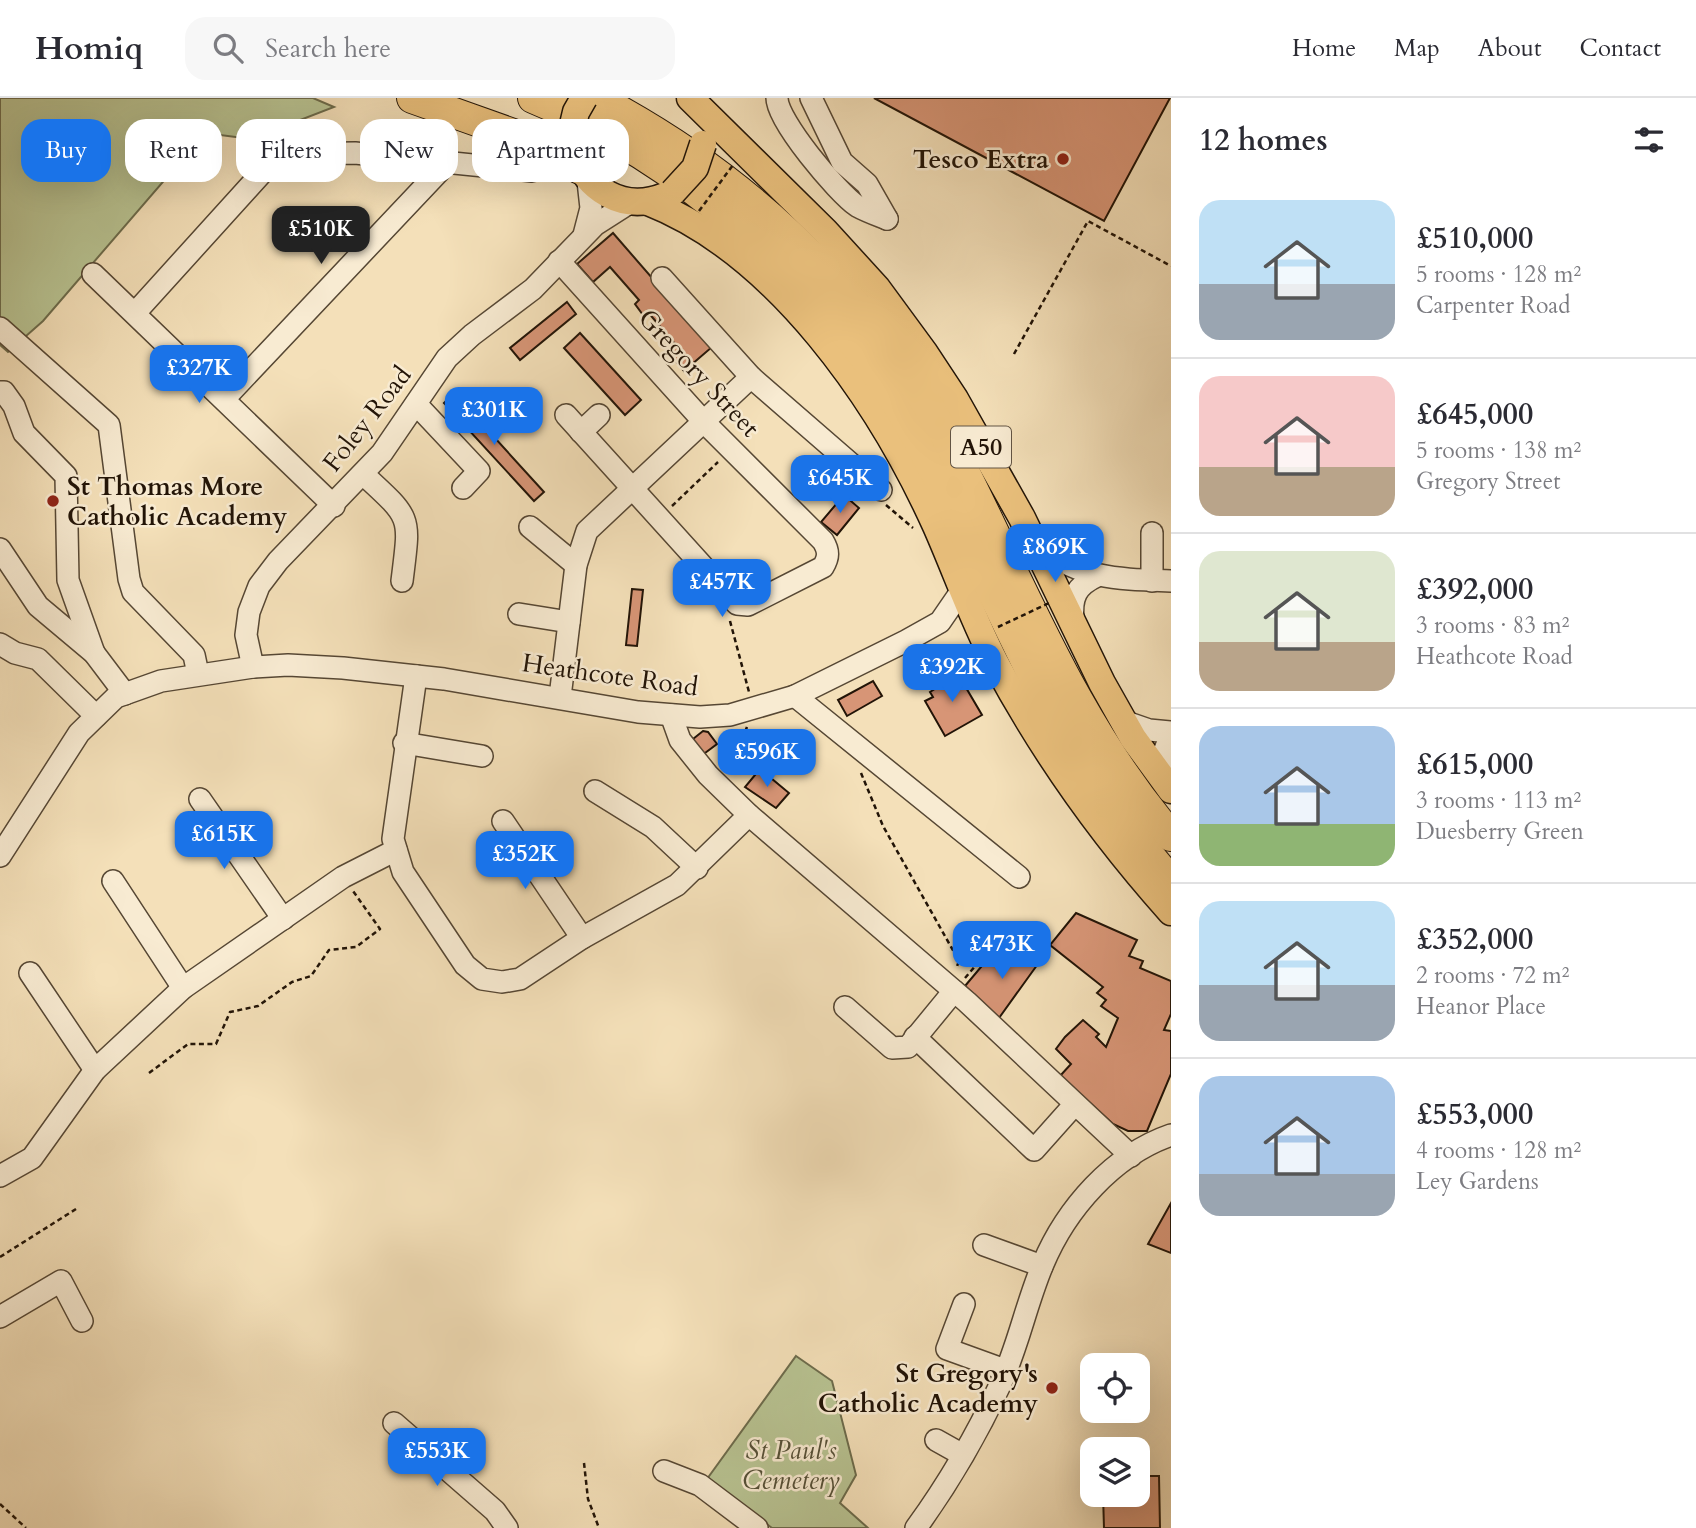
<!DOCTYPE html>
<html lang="en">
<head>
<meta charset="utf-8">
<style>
	:root { --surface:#fff; --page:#f7f7f7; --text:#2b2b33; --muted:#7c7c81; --line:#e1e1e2; --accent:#1a73e8 }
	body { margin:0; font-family:Cardo,serif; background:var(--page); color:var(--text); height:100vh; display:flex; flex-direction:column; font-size:26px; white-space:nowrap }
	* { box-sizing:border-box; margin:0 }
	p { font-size:23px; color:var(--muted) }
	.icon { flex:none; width:38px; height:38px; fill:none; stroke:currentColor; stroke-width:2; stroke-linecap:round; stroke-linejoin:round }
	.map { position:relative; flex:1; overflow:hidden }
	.side { display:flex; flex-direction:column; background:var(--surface); width:525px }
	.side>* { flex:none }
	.guide { position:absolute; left:21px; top:21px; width:665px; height:63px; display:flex; gap:14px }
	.fabs { position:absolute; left:1080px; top:1255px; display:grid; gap:14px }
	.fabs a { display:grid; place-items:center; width:70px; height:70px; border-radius:14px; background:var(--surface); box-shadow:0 7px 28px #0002; font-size:35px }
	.price { position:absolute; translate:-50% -60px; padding:0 16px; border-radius:14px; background:var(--accent); color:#fff; font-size:23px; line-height:46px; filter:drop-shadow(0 2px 4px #0008) }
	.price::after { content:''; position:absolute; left:50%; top:42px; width:21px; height:16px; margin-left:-10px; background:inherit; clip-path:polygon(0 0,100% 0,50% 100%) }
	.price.on { background:#222; color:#fff }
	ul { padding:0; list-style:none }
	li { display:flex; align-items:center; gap:21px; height:175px; padding:0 28px }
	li+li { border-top:2px solid var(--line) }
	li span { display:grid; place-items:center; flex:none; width:196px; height:140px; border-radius:21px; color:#555 }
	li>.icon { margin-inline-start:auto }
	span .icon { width:84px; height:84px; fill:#fffc; stroke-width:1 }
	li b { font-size:30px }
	h2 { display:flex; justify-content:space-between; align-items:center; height:84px; padding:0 28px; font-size:30px }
	.tag { padding:0 24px; border-radius:21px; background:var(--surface); box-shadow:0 7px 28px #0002; font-size:24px; line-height:63px }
	.tag.on { background:var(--accent); color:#fff }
	header { display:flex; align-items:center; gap:42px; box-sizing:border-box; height:98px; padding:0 35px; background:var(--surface); border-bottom:2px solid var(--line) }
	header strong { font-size:33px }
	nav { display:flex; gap:38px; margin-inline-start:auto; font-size:24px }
	.search { width:490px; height:63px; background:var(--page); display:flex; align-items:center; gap:18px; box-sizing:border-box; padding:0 24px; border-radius:21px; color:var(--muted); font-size:26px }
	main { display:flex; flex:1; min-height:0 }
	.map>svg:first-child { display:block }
</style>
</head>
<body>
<header>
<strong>Homiq</strong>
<div class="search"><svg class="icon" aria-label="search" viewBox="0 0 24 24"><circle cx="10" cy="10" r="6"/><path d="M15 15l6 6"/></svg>Search here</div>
<nav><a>Home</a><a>Map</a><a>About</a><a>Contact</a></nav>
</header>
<main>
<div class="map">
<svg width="1171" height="1430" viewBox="0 0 1171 1430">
	<rect width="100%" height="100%" fill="#f4e0b9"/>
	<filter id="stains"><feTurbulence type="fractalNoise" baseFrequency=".00286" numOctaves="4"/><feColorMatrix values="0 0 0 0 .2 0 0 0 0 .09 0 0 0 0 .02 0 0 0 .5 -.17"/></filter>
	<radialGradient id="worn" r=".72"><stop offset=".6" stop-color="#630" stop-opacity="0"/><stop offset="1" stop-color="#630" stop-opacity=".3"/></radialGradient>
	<g fill="#b8c392" stroke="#6d6c4c" stroke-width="2">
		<path d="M0 0H313L334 9 251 41 205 35 43 223 8 254 0 247Z"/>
		<path d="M796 1258 832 1283 856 1377 840 1405 868 1430H772L707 1381Z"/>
	</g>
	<g fill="#d79576" stroke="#221407" stroke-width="2">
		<path d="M874 0H1170L1104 123Z"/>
		<path d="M613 135 712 249 684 273 667 253 675 246 647 213 643 217 635 206 639 202 610 169 593 184 577 166Z"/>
		<path d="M567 204 576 216 520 262 510 250Z"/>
		<path d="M580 235 641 302 625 317 564 250Z"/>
		<path d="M454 295 544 394 534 403 444 305Z"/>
		<path d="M844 397 859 410 837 437 821 424Z"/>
		<path d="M632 491 643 492 637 548 626 547Z"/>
		<path d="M955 571 982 617 945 638 925 603 933 599 930 594 938 589 934 583Z"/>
		<path d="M873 583 882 598 847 618 838 602Z"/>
		<path d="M703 633 708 634 717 646 701 658 693 641Z"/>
		<path d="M760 671 789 695 776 710 745 689Z"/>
		<path d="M1076 815 1137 842 1129 858 1143 863 1140 870 1171 883V916L1164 932 1171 933V976L1147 1033H1128L1113 1026 1060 978 1071 966 1056 951 1065 939 1083 922 1099 936 1096 939 1106 949 1118 920 1101 908 1106 902 1097 895 1103 889 1050 847Z"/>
		<path d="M1024 851 1040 863 999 920 965 888 986 863H1007Z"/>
		<path d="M1171 1105V1155L1148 1146Z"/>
		<path d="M1138 1378H1159L1160 1430H1104L1103 1396H1138Z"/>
	</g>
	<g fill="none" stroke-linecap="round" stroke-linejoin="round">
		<g stroke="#564734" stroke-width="24">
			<g id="minor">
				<path d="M777 0C777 23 837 94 857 108 866 113 877 117 887 121"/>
				<path d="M811 0 842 64 867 86 887 121"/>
				<path d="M584 137 591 110 588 83"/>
				<path d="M559 163 704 324 823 443C829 453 829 459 823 469L748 507 737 506 566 317"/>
				<path d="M93 176 334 408"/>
				<path d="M662 180 751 279 881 392"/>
				<path d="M135 215 279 56 355 55 532 73"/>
				<path d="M0 230 109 327 129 481 133 494 194 557 198 576"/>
				<path d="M0 294H4L14 308 24 335 66 378 68 482 94 555"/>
				<path d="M224 301 448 64"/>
				<path d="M416 306 479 373 463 390"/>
				<path d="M581 334 599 317"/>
				<path d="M363 376C413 422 410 417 402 483"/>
				<path d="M530 429 576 467"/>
				<path d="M1152 435V483"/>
				<path d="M1037 449C1085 481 1114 481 1171 483"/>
				<path d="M0 451 38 508 94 555 125 596"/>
				<path d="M519 516 569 524"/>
				<path d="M1073 521C1071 499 1076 488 1097 478"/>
				<path d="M0 546 15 555 38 561 96 618"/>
				<path d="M253 569 246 537 249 514 259 488 278 463 382 355 447 260 472 237 533 191 595 127 631 104"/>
				<path d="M416 578 393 741 403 774 465 867 482 881 502 884 520 881 582 840 677 787 749 717"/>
				<path d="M795 598 1019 779"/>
				<path d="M560 599 576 467 587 433 751 279"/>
				<path d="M671 617 680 642 708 677 749 717 967 904 1131 1058"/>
				<path d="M1123 623 1149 632 1171 634"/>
				<path d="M404 645 482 658"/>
				<path d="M1166 685 1164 654 1171 637"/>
				<path d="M595 693 653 729 697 770"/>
				<path d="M200 701 283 821"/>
				<path d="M503 723 582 840"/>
				<path d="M0 758 79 635 116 599 161 583 253 569 288 567 343 570 444 581 638 614 700 619 730 617 795 598 906 543 940 524 962 492"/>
				<path d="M113 783 183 890"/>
				<path d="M30 875 95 972"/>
				<path d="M845 909 892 950 908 949 954 893"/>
				<path d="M915 939 1034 1052 1075 1006"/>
				<path d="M0 1078 32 1060 95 972 183 890 343 779 396 752"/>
				<path d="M984 1147 1042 1168"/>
				<path d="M964 1206 947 1251 1005 1272"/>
				<path d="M0 1219 61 1183 82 1223"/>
				<path d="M394 1325 495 1413 507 1430"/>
				<path d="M936 1342 961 1356"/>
				<path d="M664 1373 700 1387 757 1430"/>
				<path d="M916 1430C948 1386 977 1336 1000 1287 1018 1249 1026 1206 1043 1166 1066 1111 1113 1057 1171 1037"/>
			</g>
		</g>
		<g stroke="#221407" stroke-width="29">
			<g id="major">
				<path d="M690 0 825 133 877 190 924 254 955 301 1022 420 1102 585 1133 640 1171 692"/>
				<path d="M573 51C586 92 623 115 665 98"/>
				<path d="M648 104C778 155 880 304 936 428 956 473 972 520 995 564 1043 654 1103 738 1171 814"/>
			</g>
		</g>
		<g stroke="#221407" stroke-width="32">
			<g id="highway">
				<path d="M412 0 533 43 580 71"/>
				<path d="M533 0C677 58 830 189 908 324 959 413 996 509 1045 600 1080 664 1122 728 1171 783"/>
				<path d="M596 0C756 84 878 205 960 365 1026 496 1074 624 1171 738"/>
			</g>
		</g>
		<g stroke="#221407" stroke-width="2.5" stroke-dasharray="5 3.5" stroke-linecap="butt">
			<path d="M1014 256 1088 123 1171 168"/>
			<path d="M886 407 913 430"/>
			<path d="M672 408 718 364"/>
			<path d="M730 523 749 594"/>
			<path d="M729 671 747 629"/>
			<path d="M861 675 883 728 959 863 956 871"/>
			<path d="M965 880 983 859 1035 836"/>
			<path d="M149 975 188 946H216L230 914 258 908 292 884 311 878 329 852 356 849 380 831 353 793"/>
			<path d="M0 1159 76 1111"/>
			<path d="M584 1365 588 1401 599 1430"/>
			<path d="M0 1406 26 1430"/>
		</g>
		<use href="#minor" stroke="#f8ebd2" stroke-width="21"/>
		<use href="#major" stroke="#eac07c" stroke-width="26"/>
		<use href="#highway" stroke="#eac07c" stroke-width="30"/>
		<g stroke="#221407" stroke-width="29" stroke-linecap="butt">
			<g id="major-bridge">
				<path d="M571 35 576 14 584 0"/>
				<path d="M673 94 695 70 703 46"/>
			</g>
		</g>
		<g stroke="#221407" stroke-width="2.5" stroke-dasharray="5 3.5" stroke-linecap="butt">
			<path d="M699 113 733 67"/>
			<path d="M998 529 1049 505"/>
		</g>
		<use href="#major-bridge" stroke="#eac07c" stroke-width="26"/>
	</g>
	<g fill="#8f2418" stroke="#f8ebd2" stroke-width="2.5">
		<circle cx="1063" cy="61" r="7"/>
		<circle cx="53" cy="403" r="7"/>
		<circle cx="1052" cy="1290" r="7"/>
	</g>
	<g text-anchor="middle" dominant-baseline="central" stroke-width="5" stroke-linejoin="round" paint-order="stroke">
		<rect fill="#f8ebd2" stroke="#625444" stroke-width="2" x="951" y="328.5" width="60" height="41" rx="5"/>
		<g font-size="24" font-weight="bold" fill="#221407">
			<text x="981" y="349">A50</text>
		</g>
		<g font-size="26" font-weight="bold" fill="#221407" stroke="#f8ebd2" text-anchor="end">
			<text x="1049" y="61">Tesco Extra</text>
			<text x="67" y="388" text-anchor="start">St Thomas More<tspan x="67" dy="30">Catholic Academy</tspan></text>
			<text x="1038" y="1275">St Gregory's<tspan x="1038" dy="30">Catholic Academy</tspan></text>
		</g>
		<g font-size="26" fill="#221407" stroke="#f8ebd2">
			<text transform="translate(699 275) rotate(47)">Gregory Street</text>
			<text transform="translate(367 321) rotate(-52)">Foley Road</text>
			<text transform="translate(610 577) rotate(8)">Heathcote Road</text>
		</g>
		<g font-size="26" font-style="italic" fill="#565138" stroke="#f8ebd2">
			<text x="791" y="1352">St Paul's<tspan x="791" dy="30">Cemetery</tspan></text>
		</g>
	</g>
	<rect width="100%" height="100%" filter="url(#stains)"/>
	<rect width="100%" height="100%" fill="url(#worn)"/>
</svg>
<div class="fabs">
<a><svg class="icon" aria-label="locate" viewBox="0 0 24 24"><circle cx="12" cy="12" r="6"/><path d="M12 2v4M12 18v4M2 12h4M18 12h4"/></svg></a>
<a><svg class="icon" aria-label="layers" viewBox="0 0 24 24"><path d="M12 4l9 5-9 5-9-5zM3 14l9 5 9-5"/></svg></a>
</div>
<b class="price on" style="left:321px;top:168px">£510K</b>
<b class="price" style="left:199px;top:307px">£327K</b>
<b class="price" style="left:494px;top:349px">£301K</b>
<b class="price" style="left:840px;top:417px">£645K</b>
<b class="price" style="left:1055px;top:486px">£869K</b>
<b class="price" style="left:722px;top:521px">£457K</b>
<b class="price" style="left:952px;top:606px">£392K</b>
<b class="price" style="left:767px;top:691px">£596K</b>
<b class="price" style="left:224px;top:773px">£615K</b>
<b class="price" style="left:525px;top:793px">£352K</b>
<b class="price" style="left:1002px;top:883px">£473K</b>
<b class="price" style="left:437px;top:1390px">£553K</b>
<div class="guide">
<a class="tag on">Buy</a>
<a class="tag">Rent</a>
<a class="tag">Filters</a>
<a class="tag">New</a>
<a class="tag">Apartment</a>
</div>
</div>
<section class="side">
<h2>12 homes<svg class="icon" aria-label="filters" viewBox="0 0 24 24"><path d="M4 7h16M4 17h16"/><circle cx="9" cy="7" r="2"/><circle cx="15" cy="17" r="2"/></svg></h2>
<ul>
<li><span style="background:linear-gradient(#bfe0f5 60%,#9aa5b1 0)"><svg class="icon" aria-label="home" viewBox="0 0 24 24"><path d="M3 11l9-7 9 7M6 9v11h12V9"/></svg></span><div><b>£510,000</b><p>5 rooms · 128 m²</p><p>Carpenter Road</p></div></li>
<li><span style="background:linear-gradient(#f6c9c9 65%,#b9a48a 0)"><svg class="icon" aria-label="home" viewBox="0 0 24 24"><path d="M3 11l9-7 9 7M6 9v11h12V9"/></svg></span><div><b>£645,000</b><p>5 rooms · 138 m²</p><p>Gregory Street</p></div></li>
<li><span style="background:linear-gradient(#dfe7d0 65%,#b9a48a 0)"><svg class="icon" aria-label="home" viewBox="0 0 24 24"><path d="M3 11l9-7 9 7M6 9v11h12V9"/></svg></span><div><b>£392,000</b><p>3 rooms · 83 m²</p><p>Heathcote Road</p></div></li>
<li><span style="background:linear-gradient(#a9c7e8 70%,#8fb573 0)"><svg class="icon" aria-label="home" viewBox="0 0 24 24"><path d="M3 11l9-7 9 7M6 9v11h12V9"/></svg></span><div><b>£615,000</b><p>3 rooms · 113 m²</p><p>Duesberry Green</p></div></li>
<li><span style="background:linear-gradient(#bfe0f5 60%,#9aa5b1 0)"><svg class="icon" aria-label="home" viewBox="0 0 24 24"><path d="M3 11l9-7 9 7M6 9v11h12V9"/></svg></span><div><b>£352,000</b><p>2 rooms · 72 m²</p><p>Heanor Place</p></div></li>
<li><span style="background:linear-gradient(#a9c7e8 70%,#9aa5b1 0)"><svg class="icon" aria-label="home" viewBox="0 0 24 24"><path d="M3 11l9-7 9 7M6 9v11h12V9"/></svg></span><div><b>£553,000</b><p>4 rooms · 128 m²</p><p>Ley Gardens</p></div></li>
</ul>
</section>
</main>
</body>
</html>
